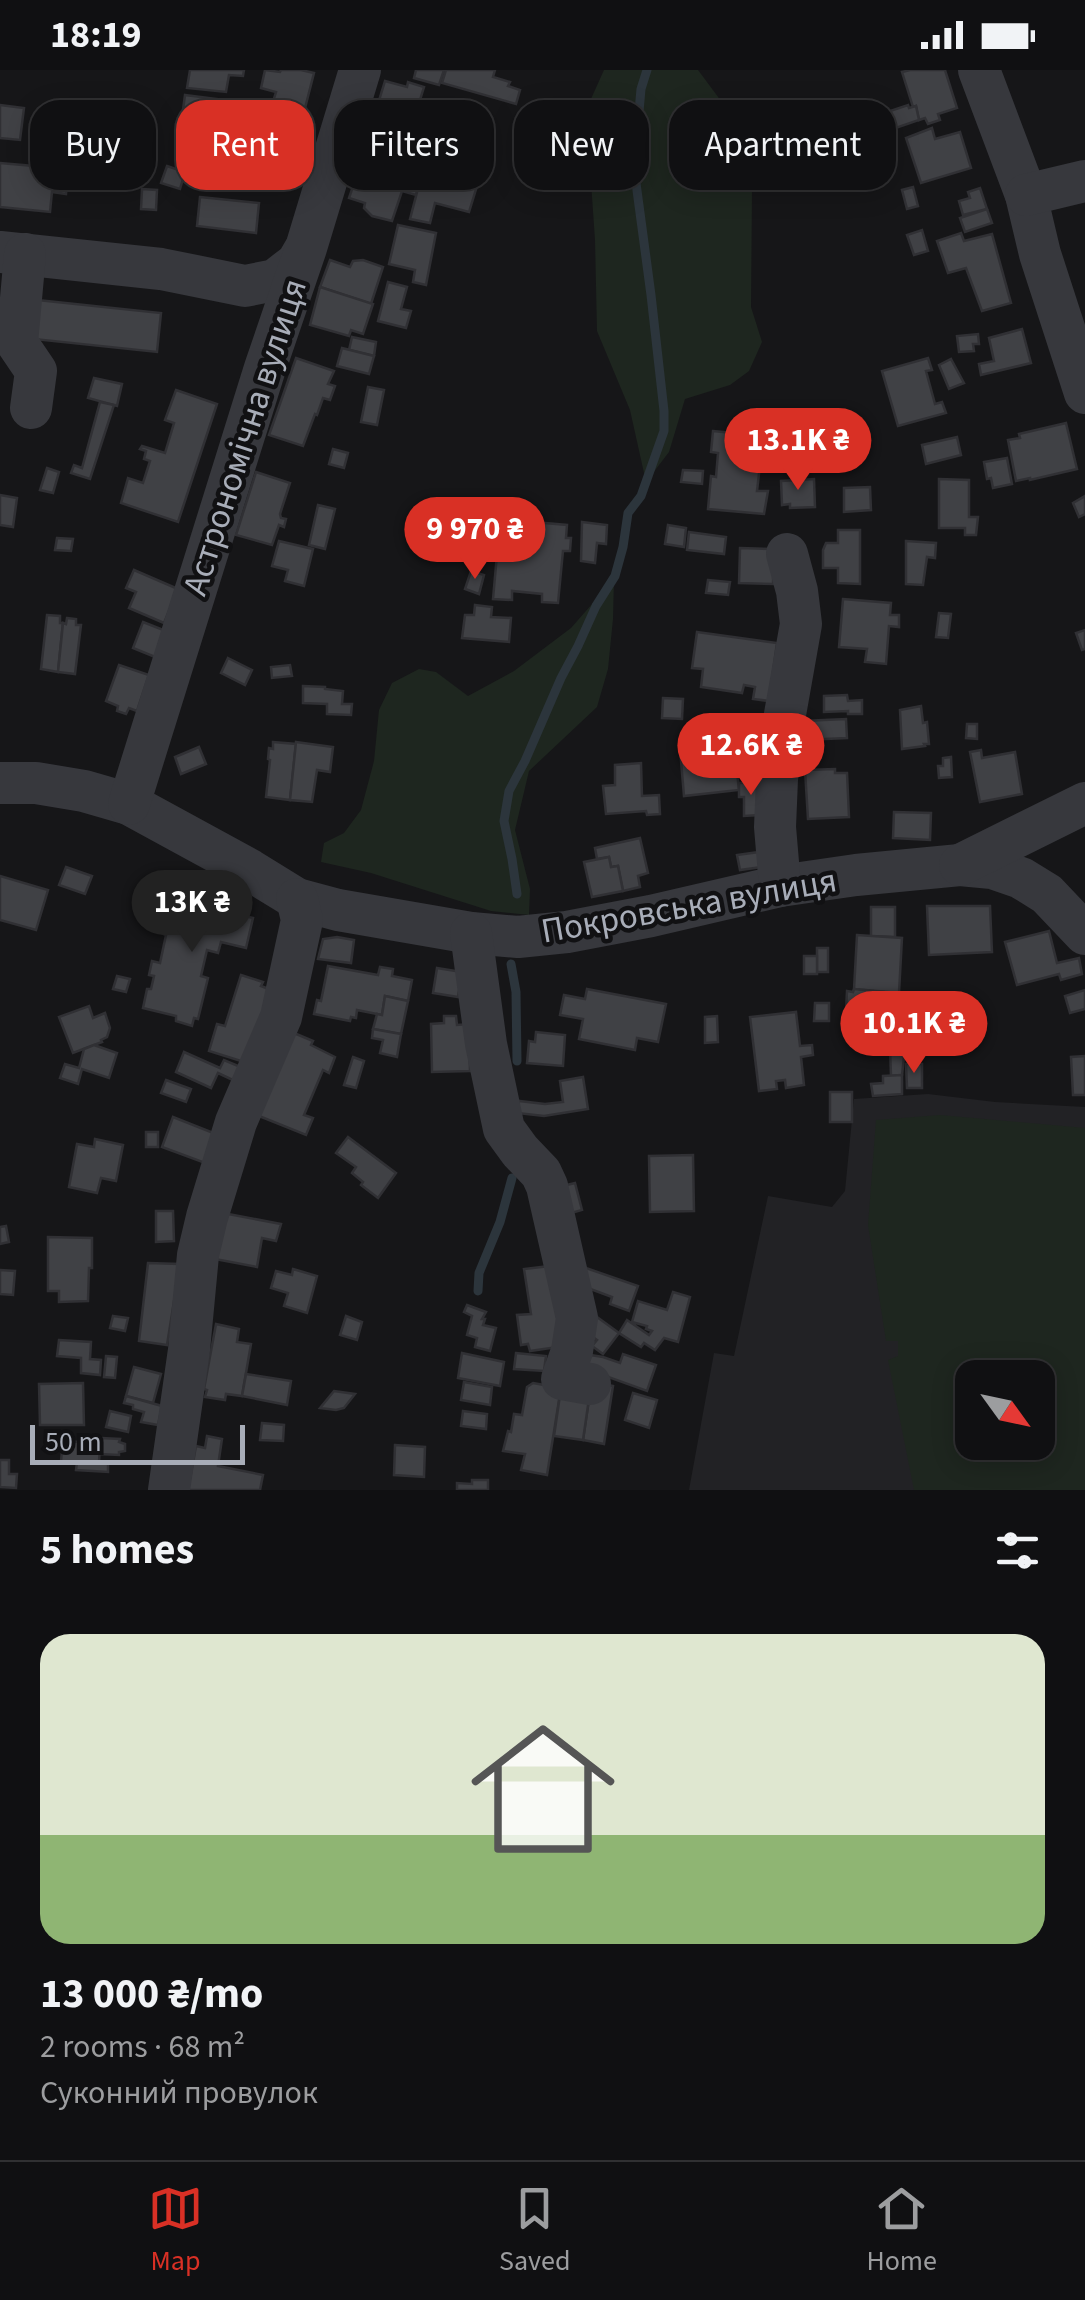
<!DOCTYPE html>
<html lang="en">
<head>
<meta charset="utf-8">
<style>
	:root { --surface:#101012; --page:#1e1e20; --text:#f1f3f6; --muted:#9c9d9f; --line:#303032; --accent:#d93025 }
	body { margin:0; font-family:"Source Sans 3",sans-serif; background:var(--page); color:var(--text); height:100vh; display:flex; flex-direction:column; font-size:38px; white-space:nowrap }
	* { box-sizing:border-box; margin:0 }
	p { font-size:32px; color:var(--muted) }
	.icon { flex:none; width:55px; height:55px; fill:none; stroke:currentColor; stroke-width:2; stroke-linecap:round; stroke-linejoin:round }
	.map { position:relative; height:1420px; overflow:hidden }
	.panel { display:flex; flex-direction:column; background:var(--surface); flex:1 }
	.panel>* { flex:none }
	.hud { position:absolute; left:30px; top:30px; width:1025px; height:90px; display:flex; gap:20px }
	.needle { width:65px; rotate:123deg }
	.tools { position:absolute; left:955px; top:1290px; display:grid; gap:20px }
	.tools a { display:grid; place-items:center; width:100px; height:100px; border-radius:20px; background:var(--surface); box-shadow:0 5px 25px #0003,0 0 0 2px var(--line); font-size:50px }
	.scale { position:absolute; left:30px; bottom:25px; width:215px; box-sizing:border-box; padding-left:10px; border:5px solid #a8adb8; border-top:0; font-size:28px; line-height:35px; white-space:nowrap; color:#a8adb8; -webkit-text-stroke:8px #111113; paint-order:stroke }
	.price { position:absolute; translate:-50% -85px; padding:0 22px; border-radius:35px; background:var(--accent); color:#fff; font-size:32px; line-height:65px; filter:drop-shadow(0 2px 5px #0008) }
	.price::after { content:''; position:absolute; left:50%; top:60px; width:30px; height:22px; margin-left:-15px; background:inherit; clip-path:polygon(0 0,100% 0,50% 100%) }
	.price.selected { background:#222; color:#fff }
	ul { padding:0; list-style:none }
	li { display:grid; align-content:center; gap:20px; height:530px; padding:0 40px }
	li span { display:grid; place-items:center; height:310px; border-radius:30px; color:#555 }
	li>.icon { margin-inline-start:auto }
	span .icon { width:180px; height:180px; fill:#fffc; stroke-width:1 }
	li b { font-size:42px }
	h2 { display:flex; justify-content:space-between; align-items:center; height:120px; padding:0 40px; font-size:42px }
	.tag { padding:0 35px; border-radius:30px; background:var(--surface); box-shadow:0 5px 25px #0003,0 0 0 2px var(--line); font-size:35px; line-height:90px }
	.tag.selected { background:var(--accent); color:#fff }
	.status { display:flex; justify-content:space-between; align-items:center; height:70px; padding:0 50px; background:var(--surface); direction:ltr }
	.status svg { height:28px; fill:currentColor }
	.dock { display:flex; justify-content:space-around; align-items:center; height:140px; border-top:2px solid var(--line); background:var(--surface); font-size:28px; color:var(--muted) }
	.dock a { display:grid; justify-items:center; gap:5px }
	.dock .selected { color:var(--accent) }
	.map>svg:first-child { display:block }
</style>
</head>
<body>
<div class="status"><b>18:19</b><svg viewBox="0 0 49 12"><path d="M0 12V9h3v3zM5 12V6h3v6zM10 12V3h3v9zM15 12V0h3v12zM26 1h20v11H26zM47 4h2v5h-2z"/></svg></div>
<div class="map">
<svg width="1085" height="1420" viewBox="0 0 1085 1420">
	<rect width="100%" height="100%" fill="#161618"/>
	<path fill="#222225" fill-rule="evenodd" d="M928 1024 995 1032 1085 1037V1420H689L714 1283 734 1286 768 1126 832 1137 845 1121 854 1029ZM972 1308H1038V1372H972Z"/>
	<g fill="#1e261f" fill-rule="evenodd">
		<path d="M604 0H698L730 43 750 86 752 121 751 237 762 272 749 301 730 315 685 329 669 382 646 412 630 340 597 261 595 170 586 40Z"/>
		<path d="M614 509 613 549 608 599 597 637 529 701 515 760 530 819 529 845 491 841 371 803 321 792 324 773 344 763 361 740 374 691 379 640 392 613 419 599 436 602 468 626 514 601 571 558Z"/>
		<path d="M940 1045 1085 1058V1420H914L888 1290 898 1286V1271H886L868 1155 876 1050ZM972 1308H1038V1372H972Z"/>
	</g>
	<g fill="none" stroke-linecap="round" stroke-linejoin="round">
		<g stroke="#2c353c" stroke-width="9">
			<path d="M517 824 512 789 504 751 509 721 525 691 561 608 578 576 596 536 615 506 623 477 628 443 641 426 664 361V341L651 225 634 98 641 19 647 0"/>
			<path d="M511 894 516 922 517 991"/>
			<path d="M478 1221 479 1203 500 1152 512 1108"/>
		</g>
	</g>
	<g fill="#404145" stroke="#303034" stroke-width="2.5">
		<path d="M190 0H244L243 6 229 5 226 22 187 18Z"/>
		<path d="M265 0 280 2 281 0H301L314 3 303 46 271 38 276 22 261 18Z"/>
		<path d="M416 0H444L439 15 414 8Z"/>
		<path d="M446 0H495L493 7 510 12 508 16 520 20 516 34 442 13Z"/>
		<path d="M910 0H945L957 38 938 44 940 50 928 54 925 48 919 50 916 36 913 37 902 2Z"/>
		<path d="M385 11 407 17 408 12 424 17 410 62 408 61 406 66 395 63 397 58 373 50Z"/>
		<path d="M185 25 225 30 222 52 182 47Z"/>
		<path d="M0 35 24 38 20 70 0 68Z"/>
		<path d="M908 35 909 38 916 36 919 50 890 60 884 43Z"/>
		<path d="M867 47 870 63 851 66 849 50Z"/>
		<path d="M272 50 298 57 294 72 268 66Z"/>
		<path d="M932 58 935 69 960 62 971 98 921 113 906 68Z"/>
		<path d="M433 63 464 70 460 85 448 82 445 95 426 90Z"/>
		<path d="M364 84 406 97 404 101 421 107 416 125 402 121 392 151 372 146 364 138 365 133 349 128Z"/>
		<path d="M0 93 68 99 66 124 52 122 50 142 0 137Z"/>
		<path d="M167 96 185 102 180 119 161 113Z"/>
		<path d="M421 107 462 117 464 112 477 116 469 142 435 133 430 153 410 149Z"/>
		<path d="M913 117 918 136 907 139 902 120Z"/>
		<path d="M980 118 987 139 963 145 959 131 970 128 968 122Z"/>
		<path d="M142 119 157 120 156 140 141 139Z"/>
		<path d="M200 127 259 133 256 163 197 156Z"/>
		<path d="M987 139 992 153 965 162 960 148Z"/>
		<path d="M398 155 436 163 426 215 413 212 415 200 389 194Z"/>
		<path d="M922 160 928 181 914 185 907 165Z"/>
		<path d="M961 163 964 171 992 164 1011 233 982 241 966 198 948 203 937 171Z"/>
		<path d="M330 190 350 197 353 191 363 190 383 197 371 234 320 217Z"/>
		<path d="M388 212 407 217 401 239 411 241 406 258 378 251Z"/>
		<path d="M320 217 373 234 363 264 351 260 349 266 310 255Z"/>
		<path d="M28 229 161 243 157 282 24 268Z"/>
		<path d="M1022 259 1031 293 981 305 979 294 994 291 989 268Z"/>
		<path d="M978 264 979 274H973L974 281 959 282 957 266Z"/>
		<path d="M352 267 376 272 374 286 349 280Z"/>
		<path d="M342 278 374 286 369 304 337 296Z"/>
		<path d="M296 288 334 301 328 314 335 316 330 330 323 328 317 345 315 344 303 376 269 365Z"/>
		<path d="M928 288 932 300 926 301 935 334 942 332 946 343 898 356 882 301Z"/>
		<path d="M951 289 964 313 949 319 939 295Z"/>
		<path d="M94 308 122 314 117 336 88 328Z"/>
		<path d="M368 317 384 320 377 355 361 352Z"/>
		<path d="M176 320 217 334 178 452 121 433 128 408 143 413 150 391 144 389 146 381 140 379 142 376 165 383 174 353 165 350Z"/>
		<path d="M100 332 114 335 90 409 71 403 74 395 82 398Z"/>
		<path d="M1066 353 1077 399 1030 410V408L1016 411 1008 370 1020 368 1019 364Z"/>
		<path d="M713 361 763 366 761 379 768 380 767 396 760 395 757 421H768L764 444 708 439 711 406 716 407 718 383 711 382Z"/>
		<path d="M957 367 961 385 926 394 922 375Z"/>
		<path d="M333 379 348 383 344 398 329 394Z"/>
		<path d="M1007 388 1012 414 993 418 991 408 987 409 984 392Z"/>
		<path d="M47 398 59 402 53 423 40 420Z"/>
		<path d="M683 400 703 401 702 414 681 412Z"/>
		<path d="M256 402 290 413 280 444 281 448 286 449 284 457 279 455 272 475 236 465Z"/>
		<path d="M814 409 815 437 790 438V434L782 435 781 411Z"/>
		<path d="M939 409 969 410V447H978L976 465H965V458H939Z"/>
		<path d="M870 417 871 440 844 442V418Z"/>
		<path d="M0 425 17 428 13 457 0 455Z"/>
		<path d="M1085 426V444L1079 447 1073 433Z"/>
		<path d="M318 435 335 439 325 479 309 475Z"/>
		<path d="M501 449 567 455 566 468H571L570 481H563L558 533 542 532V524L512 521V530L493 529 498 473 481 471 482 456 500 458Z"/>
		<path d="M582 452 607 455 606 474 597 473 595 493 581 491Z"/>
		<path d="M668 455 686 458 684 477 665 474Z"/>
		<path d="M838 460H860V514L838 513V498H823V480L826 473H838Z"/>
		<path d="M689 462 726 467 724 484 687 480Z"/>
		<path d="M57 468 73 469 71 481 55 480Z"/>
		<path d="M279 471 313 479 304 516 285 511 288 500 272 496Z"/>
		<path d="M906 471 936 473 935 488 927 487 923 515 906 514Z"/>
		<path d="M740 478 774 479 773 514 739 513Z"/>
		<path d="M134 500 178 519 164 553 129 538 136 522 126 518Z"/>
		<path d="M471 501 484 505 479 524 465 519Z"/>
		<path d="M708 510 730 512 728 525 706 523Z"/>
		<path d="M843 529 891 533 890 545H899V557L889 556 886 594 865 592 867 579 839 577Z"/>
		<path d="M475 535 492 537 491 547 511 548 509 572 462 568 465 545H474Z"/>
		<path d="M939 543 951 544 948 568 936 567Z"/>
		<path d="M47 545 60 546V553H63L58 602 41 599Z"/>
		<path d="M67 548 76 549V555H81L75 604 58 602 63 553 66 554Z"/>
		<path d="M143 552 166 561 160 589 133 578Z"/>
		<path d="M1085 560V579L1082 580 1076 563Z"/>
		<path d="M697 562 777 573 769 631 753 629 755 617 744 615 742 623 701 617 703 599 692 598Z"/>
		<path d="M228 588 252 600 245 615 221 603Z"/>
		<path d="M119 595 149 605 137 641 129 638 126 644 117 641 118 636 106 631Z"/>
		<path d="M290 595 292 606 272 608 271 597Z"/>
		<path d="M303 616 325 617V619L343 621 342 634H352L351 645 327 644V634L303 633Z"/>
		<path d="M847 625 848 631 862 630V644H848V641L824 642V626Z"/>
		<path d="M663 628 683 629 682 649 662 648Z"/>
		<path d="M921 636 923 653 927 652 929 674H924L925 676 902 679 900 640Z"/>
		<path d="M846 649 847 668 803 670 802 651Z"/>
		<path d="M967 654H977V669L966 668Z"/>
		<path d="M273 672 296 674 290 730 266 727 270 690 268 689 269 678 273 679Z"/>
		<path d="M296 672 333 677 330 702 317 700 312 732 290 730Z"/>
		<path d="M734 673 739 720 684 726 680 679Z"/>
		<path d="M199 677 206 694 181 704 175 687Z"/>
		<path d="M981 680 982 688 1015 682 1022 724 980 732 970 682Z"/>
		<path d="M951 687 952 707 939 708 938 696H943V688Z"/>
		<path d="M641 693 642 726 659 725 660 744 647 745 646 741 606 744 603 716 615 715V695Z"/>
		<path d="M835 699V703H847L849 747 808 749 805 700Z"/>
		<path d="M739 713H760V745L744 746V727H739Z"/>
		<path d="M894 742 931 743 930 770 893 768Z"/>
		<path d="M640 768 648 803 638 806 640 817 623 821 618 796 611 797 609 787 597 789 595 778Z"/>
		<path d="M759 782 762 797 740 800 737 785Z"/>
		<path d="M609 787 611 797 618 796 623 821 592 827 584 792Z"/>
		<path d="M66 797 92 806 85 824 59 815Z"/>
		<path d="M0 806 48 820 36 860 0 850Z"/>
		<path d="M197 816 220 821 215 839 253 848 246 878 221 872 218 883 207 880 201 906 208 908 198 949 194 948 192 956 176 951V946L143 938 147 919H151L154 906 149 905 152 891 160 893 166 865 159 862 164 844 189 850Z"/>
		<path d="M927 836H990L992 882 929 885Z"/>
		<path d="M871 837H895V867L871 866Z"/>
		<path d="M1049 861 1057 893 1079 888 1082 904 1061 910 1059 904 1017 915 1005 872Z"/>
		<path d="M857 865 902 868 899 923 854 919Z"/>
		<path d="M337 867 354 870 351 893 318 889 323 869Z"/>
		<rect x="817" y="878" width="11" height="24"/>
		<rect x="804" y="886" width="13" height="18"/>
		<path d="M328 896 378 905 380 897 393 899 392 906 412 910 408 931 385 926 382 945 357 940 356 948 351 947 350 951 314 944 317 930 321 931Z"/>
		<path d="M437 898 462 902 458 927 433 923Z"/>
		<path d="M241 905 263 912 261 916 274 921 244 992 209 981 217 954 225 956Z"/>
		<path d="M117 906 130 909 126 922 113 919Z"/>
		<path d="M587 919 666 934 658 972 637 968 635 980 579 969 583 949 560 945 564 925 585 929Z"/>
		<path d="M854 919 903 924 901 965 857 963 859 942 846 941 847 921 853 922Z"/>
		<path d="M1085 920V939L1070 943 1065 926Z"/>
		<path d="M385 926 408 931 401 964 373 959 377 944 382 945Z"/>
		<path d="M815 933H829V951H814Z"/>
		<path d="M909 933H926L925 956 909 957Z"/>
		<path d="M89 936 93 948 105 943 110 958 107 967 101 970 102 972 73 983 59 947Z"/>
		<path d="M796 942 800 976 812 975 813 985 801 987 804 1015 786 1018 785 1010 776 1011 777 1019 759 1021 750 947Z"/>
		<path d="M444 946H456L457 955 469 954 470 1001 432 1002 431 954 444 953Z"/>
		<path d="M717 946 718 972 705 973V947Z"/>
		<path d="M373 959 401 964 397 987 380 983 383 970 372 968Z"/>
		<path d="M536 962 565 965 563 996 527 993 529 971 535 972Z"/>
		<path d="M294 963 313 971 311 975 335 987 329 1003 323 1000 304 1045 313 1048 306 1065 259 1046Z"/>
		<path d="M94 975 117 983 109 1008 82 999 78 1014 60 1008 65 994 79 998 84 979Z"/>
		<path d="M890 978H905L902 1005 891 1006Z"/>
		<path d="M184 982 220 998 224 990 243 998 237 1012 218 1003 211 1018 176 1002Z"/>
		<path d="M1085 986V1025H1073L1071 987Z"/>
		<path d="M353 987 364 991 356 1018 344 1015Z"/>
		<path d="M906 994H922V1018H907Z"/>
		<path d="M902 1005V1024L873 1026 871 1014 883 1013V1006Z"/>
		<path d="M583 1007 588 1039 544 1046 517 1043 519 1031 545 1034 563 1032 560 1011Z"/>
		<path d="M166 1010 191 1019 186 1032 161 1023Z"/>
		<rect x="830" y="1022" width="22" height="30"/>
		<path d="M173 1047 216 1064 205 1093 162 1077Z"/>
		<rect x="146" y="1062" width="12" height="15"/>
		<path d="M348 1067 396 1103 378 1128 361 1115 363 1112 352 1103 356 1097 336 1083Z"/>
		<path d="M95 1069 123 1075 116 1111 101 1108 97 1123 69 1117 77 1074 94 1077Z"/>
		<path d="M693 1085 694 1141 650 1142 649 1086Z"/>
		<path d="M575 1113 582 1140 561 1146 554 1118Z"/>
		<path d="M156 1141H173L174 1171 156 1172Z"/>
		<path d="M223 1143 281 1154 276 1171 262 1168 257 1197 215 1189Z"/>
		<path d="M6 1156 9 1172 0 1174V1157Z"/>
		<path d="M48 1167 92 1168V1198H89L88 1231 59 1232V1221H48Z"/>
		<path d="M148 1193 180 1194 167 1275 139 1271Z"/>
		<path d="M550 1196 560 1268 558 1277 530 1281 528 1274 521 1275 517 1245 531 1244 524 1199Z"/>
		<path d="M583 1197 638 1216 629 1241 610 1234 612 1227 577 1214Z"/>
		<path d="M293 1199 317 1206 307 1243 284 1236 288 1223 271 1218 276 1201 292 1205Z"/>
		<path d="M0 1200 15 1201 13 1225 0 1224Z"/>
		<path d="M673 1222 690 1227 678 1272 664 1268 655 1280 644 1273 641 1277 619 1263 627 1250 649 1265 652 1261 646 1259 647 1256 632 1252 638 1231 667 1240Z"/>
		<path d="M467 1235 486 1242 482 1249H485L483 1255 496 1258 490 1281 475 1277 477 1268 467 1265 472 1246 464 1242Z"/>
		<path d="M113 1246 128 1248 125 1261 110 1258Z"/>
		<path d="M346 1246 362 1252 357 1270 340 1265Z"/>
		<path d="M597 1247 619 1263 603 1284 592 1276 597 1270 586 1262Z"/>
		<path d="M216 1254 239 1259 237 1272 251 1274 242 1326 226 1324 225 1330 205 1327 207 1320 204 1319Z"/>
		<path d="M59 1270 91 1272 90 1289 101 1290 100 1305 81 1303V1288L57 1286Z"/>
		<path d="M462 1283 504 1292 500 1316 458 1308Z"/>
		<path d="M516 1283 546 1286 544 1301 514 1299Z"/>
		<path d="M578 1283 603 1287 620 1293 623 1284 656 1295 647 1321 597 1303Z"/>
		<path d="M106 1286 117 1287 115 1308 104 1307Z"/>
		<path d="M134 1297 161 1304 153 1333 126 1326Z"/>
		<path d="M246 1304 291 1311 287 1335 242 1326Z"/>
		<path d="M464 1312 492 1317 490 1335 461 1330Z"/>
		<path d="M594 1312 613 1316 604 1374 583 1370 590 1322Z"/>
		<path d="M83 1313 84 1355H40L39 1314Z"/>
		<path d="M533 1313 561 1318 547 1405 521 1400 525 1384 503 1381 508 1361 511 1362 514 1344 522 1345 527 1317Z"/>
		<path d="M561 1318 590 1322 583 1370 554 1366Z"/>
		<path d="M334 1321 355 1324 344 1338 336 1340 320 1338Z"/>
		<path d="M633 1323 657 1330 649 1358 625 1350Z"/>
		<path d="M126 1326 162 1336 158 1355 141 1352 144 1342 133 1339V1335L124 1333Z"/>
		<path d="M110 1341 131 1346 128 1362 106 1357Z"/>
		<path d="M463 1341 487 1344 486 1359 461 1356Z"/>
		<path d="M262 1353 284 1355 283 1371 260 1370Z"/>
		<path d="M207 1366 222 1369 218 1396 263 1405 260 1420H188L196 1376 205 1378Z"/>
		<path d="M101 1368 120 1369 119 1372 125 1374V1381L119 1382V1385L99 1384Z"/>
		<path d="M63 1371 100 1373 99 1393 61 1391Z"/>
		<path d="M395 1375 425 1377 424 1407 394 1405Z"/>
		<path d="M0 1390H9V1404H17L16 1418 0 1417Z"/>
		<path d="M77 1392 108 1393V1402L76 1400Z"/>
		<path d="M472 1410H488V1420H457V1413L472 1414Z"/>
	</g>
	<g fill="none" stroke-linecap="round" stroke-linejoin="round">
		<g stroke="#37383d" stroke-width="42">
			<path d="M979 0 1026 125 1040 184 1085 323"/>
			<path d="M1026 125 1085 111"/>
			<path d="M0 182 161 199 245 216 275 210 297 193 304 181"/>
			<path d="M25 184 17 273 36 301 31 338"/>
			<path d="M0 713H36L84 721 129 734 250 800 297 829 338 840 471 863 518 867 567 862 651 846 780 816 856 805 960 795 992 798 1021 808 1047 824 1085 864"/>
			<path d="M129 734 265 298 306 178 360 0"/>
			<path d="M960 795 1085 733"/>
			<path d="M780 816 775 757 777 709 784 650 801 554 797 521 787 484"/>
			<path d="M471 863 486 974 504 1059 520 1081 541 1103 547 1116 577 1248 572 1281 562 1309 590 1314"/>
			<path d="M169 1420 189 1280 198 1185 207 1147 236 1052 281 947 302 850 297 829"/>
		</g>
	</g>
	<g text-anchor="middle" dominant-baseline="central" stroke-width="9" stroke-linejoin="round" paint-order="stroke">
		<g font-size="35" fill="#a8adb8" stroke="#111113">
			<text transform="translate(245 367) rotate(-72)">Астрономічна вулиця</text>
			<text transform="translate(689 836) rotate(-10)">Покровська вулиця</text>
		</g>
	</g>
</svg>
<div class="tools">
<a><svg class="needle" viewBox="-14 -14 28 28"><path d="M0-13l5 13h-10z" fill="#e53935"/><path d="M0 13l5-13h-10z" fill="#9c9d9f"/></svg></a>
</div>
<div class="scale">50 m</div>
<b class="price" style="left:798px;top:423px">13.1K ₴</b>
<b class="price" style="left:475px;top:512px">9 970 ₴</b>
<b class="price" style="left:751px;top:728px">12.6K ₴</b>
<b class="price selected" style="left:192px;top:885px">13K ₴</b>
<b class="price" style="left:914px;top:1006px">10.1K ₴</b>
<div class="hud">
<a class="tag">Buy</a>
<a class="tag selected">Rent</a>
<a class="tag">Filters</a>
<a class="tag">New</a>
<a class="tag">Apartment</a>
</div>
</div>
<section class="panel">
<h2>5 homes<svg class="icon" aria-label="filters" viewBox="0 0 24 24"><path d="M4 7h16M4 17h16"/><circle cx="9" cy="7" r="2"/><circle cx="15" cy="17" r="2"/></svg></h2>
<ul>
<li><span style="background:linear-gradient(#dfe7d0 65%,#8fb573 0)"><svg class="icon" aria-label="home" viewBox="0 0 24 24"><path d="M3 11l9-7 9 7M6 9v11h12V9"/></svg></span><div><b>13 000 ₴/mo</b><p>2 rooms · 68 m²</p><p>Суконний провулок</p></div></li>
</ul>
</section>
<nav class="dock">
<a class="selected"><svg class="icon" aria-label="map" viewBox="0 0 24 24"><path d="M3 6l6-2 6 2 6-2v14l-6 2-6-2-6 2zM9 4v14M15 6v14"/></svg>Map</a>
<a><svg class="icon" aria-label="saved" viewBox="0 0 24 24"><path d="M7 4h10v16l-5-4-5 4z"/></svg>Saved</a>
<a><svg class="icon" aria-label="home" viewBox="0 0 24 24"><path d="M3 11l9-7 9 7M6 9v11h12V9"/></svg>Home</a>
</nav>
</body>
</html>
